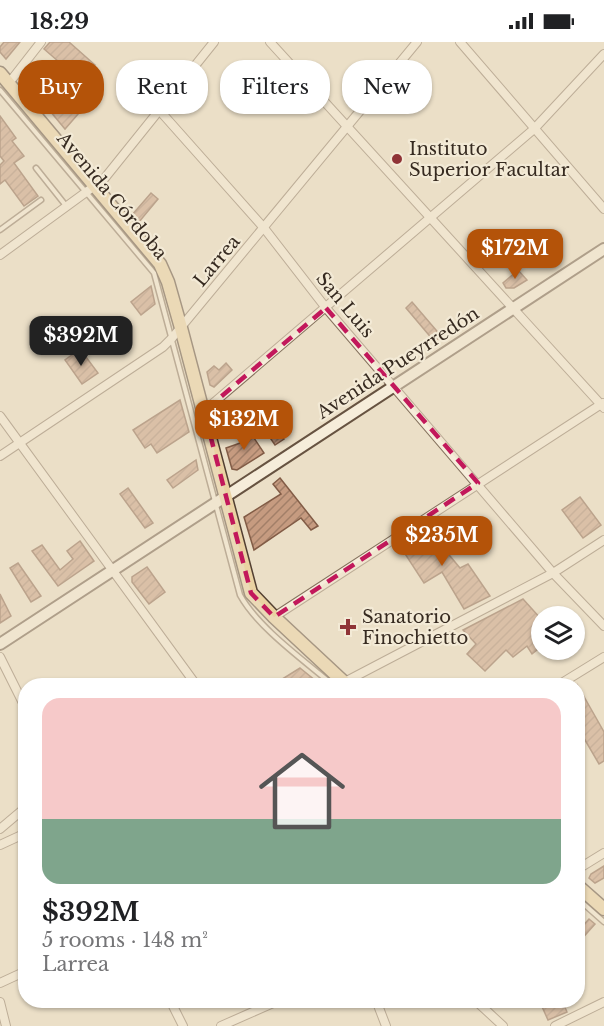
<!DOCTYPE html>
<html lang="en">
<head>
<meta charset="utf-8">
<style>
	:root { --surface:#fff; --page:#f6f6f6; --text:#202124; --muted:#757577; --accent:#b45309 }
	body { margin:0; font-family:"Libre Baskerville",serif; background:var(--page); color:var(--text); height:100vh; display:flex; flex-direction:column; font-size:22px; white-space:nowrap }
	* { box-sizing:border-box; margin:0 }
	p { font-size:20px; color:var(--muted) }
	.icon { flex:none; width:33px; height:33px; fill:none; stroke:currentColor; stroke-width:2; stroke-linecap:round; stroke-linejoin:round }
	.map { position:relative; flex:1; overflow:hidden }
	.sheet { position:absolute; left:18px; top:636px; width:567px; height:330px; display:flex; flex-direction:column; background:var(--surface); border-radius:24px; box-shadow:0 2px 4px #0004 }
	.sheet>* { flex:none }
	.banner { position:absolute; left:18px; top:18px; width:568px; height:54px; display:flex; gap:12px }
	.tools { position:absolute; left:531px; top:564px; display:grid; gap:12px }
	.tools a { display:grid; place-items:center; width:54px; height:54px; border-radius:50%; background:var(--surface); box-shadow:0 2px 4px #0004; font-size:30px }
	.price { position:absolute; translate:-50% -51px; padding:0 14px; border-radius:12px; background:var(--accent); color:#fff; font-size:20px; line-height:39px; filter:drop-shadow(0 2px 3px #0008) }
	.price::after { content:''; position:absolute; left:50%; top:36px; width:18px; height:14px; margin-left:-9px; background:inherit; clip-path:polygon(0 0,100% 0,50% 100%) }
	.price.on { background:#222; color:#fff }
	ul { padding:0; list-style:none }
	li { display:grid; align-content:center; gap:12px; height:318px; padding:0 24px }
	li span { display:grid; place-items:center; height:186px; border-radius:18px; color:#555 }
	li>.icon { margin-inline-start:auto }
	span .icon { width:108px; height:108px; fill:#fffc; stroke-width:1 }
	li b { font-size:26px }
	.tag { padding:0 21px; border-radius:24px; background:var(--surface); box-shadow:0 2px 4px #0004; font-size:21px; line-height:54px }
	.tag.on { background:var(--accent); color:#fff }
	.status { display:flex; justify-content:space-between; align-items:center; height:42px; padding:0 30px; background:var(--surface); direction:ltr }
	.status svg { height:16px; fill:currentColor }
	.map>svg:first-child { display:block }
</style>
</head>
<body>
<div class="status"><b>18:29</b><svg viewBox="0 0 49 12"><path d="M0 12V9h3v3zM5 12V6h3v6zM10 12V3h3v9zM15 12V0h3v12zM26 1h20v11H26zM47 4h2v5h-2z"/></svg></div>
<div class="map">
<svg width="604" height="984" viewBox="0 0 604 984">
	<defs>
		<pattern id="building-hatch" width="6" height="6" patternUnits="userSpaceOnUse" patternTransform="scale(1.5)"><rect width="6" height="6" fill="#c69b80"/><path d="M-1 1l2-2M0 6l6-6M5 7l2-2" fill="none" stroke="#a27f68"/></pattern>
	</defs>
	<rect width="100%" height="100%" fill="#ebdfc7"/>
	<g fill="url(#building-hatch)" stroke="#825c46" stroke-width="1.5">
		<path d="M4 0H20L6 17 0 10V5Z"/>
		<path d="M50 0H69L95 23 81 39 73 32 65 41 72 48 70 51 85 64 65 87 25 39V35L36 23 55 39 66 26 44 7Z"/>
		<path d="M0 74 16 96 12 99 24 114 14 121 38 154 24 164 5 138 0 142V123L4 119 0 114Z"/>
		<path d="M151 151 158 157 139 180 132 173Z"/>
		<path d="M541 189 562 213 545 225 525 202Z"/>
		<path d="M518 228 527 238 514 246H506L503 241Z"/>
		<path d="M151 244 155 262 141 273 131 260Z"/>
		<path d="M412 260 442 295 434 299 406 266Z"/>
		<path d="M80 307 98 331 82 342 65 318Z"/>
		<path d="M226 321 232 328 214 345 210 343 207 330 214 324 219 328Z"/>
		<path d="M180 358 189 390 157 411 151 402 145 406 133 388Z"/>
		<path d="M261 362 284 397 275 403 251 368Z"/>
		<path d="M248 387 264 411 237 428 232 427 226 406 243 400 237 390Z"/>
		<path d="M196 418 198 428 173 446 167 438Z"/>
		<path d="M280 436 318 484 311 488 301 476 254 508 244 475 281 452 273 442Z"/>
		<path d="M128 446 153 481 145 486 120 452Z"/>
		<path d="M580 455 601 483 583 496 562 468Z"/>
		<path d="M425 484 460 526 468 522 490 554 464 567 442 530 424 541 398 501Z"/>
		<path d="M80 499 94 519 58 544 32 509 42 503 60 528 73 517 67 509Z"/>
		<path d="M18 521 41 554 31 560 10 526Z"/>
		<path d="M147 525 165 550 149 562 132 540V535Z"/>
		<path d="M0 552 11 574 0 581Z"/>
		<path d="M523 557 542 578V604L532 612 527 604 513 615 506 608 485 629 467 612 476 602 463 588Z"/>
		<path d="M300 626 316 639 314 644H271Z"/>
		<path d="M578 644 604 690V719L599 722 578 686Z"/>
		<path d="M604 824V836L595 841 589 836 591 832Z"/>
		<path d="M589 877 595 882 578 901V889Z"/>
		<path d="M539 958H562L567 970 548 978Z"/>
	</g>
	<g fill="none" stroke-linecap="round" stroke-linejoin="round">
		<g stroke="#85725e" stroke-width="7">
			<g id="service">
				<path d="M0 48 154 231 240 553C258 586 305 619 334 644"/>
				<path d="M36 126 67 165"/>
				<path d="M0 188 41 158"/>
				<path d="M578 857 604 880"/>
			</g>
		</g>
		<g stroke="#85725e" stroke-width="10">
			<g id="minor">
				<path d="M270 0 604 366"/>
				<path d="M460 0 604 167"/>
				<path d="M9 41 41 0"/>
				<path d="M160 69 264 186 326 266 553 531 604 584"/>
				<path d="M0 213 104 137 214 0"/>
				<path d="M204 369 534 87 604 12"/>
				<path d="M0 374 197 644"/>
				<path d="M0 414 163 305 172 296 417 0"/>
				<path d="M274 575 603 361"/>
				<path d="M0 615 26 667"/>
				<path d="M337 644 553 531 604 498"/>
				<path d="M557 644 604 615"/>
				<path d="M0 787 26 765"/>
				<path d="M0 803 26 791"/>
				<path d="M578 827 604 811"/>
				<path d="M0 941 26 929"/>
				<path d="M170 958 183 984"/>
				<path d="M376 958 386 984"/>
				<path d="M475 958 503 984"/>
				<path d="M0 960 6 984"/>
				<path d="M221 984 280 958"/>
				<path d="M555 984 604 960"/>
			</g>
		</g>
		<g stroke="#675341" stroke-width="14">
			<path id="secondary" d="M0 602 604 207"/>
		</g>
		<g stroke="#534032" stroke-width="15">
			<g id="primary">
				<path d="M0 31 160 222 168 240 181 286 251 551 274 575 348 644"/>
				<path d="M578 844 604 867"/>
			</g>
		</g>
		<use href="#service" stroke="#f6edda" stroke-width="4"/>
		<use href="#minor" stroke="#f6edda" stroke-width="8"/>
		<use href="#secondary" stroke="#f6edda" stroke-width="10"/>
		<use href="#primary" stroke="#ead2a2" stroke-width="12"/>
	</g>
	<path d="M0 0H604V984H0ZM326 266 478 441 274 575 251 551 204 369Z" fill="#ebdfc7" fill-opacity=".55" fill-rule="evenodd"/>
	<path fill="none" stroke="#c2185b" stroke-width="4.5" stroke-dasharray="12 8" stroke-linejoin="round" d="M326 266 478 441 274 575 251 551 204 369Z"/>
	<g fill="#8f3336" stroke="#f3ead6" stroke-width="2">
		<circle cx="397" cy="117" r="6"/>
		<path d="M345 576h6v6h6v6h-6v6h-6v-6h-6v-6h6z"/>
	</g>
	<g text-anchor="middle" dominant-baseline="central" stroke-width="4.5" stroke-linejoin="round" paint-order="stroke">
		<g font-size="18" fill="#362a20" stroke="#f3ead6" text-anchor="start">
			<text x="409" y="107">Instituto<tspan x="409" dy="21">Superior Facultar</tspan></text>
			<text x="362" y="575">Sanatorio<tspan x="362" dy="21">Finochietto</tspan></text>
		</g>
		<g font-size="18" fill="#362a20" stroke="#f3ead6">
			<text transform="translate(112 154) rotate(50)">Avenida Córdoba</text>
			<text transform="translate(217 219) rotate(-50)">Larrea</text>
			<text transform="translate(345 263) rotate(50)">San Luis</text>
			<text transform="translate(398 321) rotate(-33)">Avenida Pueyrredón</text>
		</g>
	</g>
</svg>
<div class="tools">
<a><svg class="icon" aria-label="layers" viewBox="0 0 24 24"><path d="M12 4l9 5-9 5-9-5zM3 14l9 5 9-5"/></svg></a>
</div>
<b class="price" style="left:515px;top:238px">$172M</b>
<b class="price on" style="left:81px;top:325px">$392M</b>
<b class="price" style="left:244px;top:409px">$132M</b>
<b class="price" style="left:442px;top:525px">$235M</b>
<div class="banner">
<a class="tag on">Buy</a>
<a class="tag">Rent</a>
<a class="tag">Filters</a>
<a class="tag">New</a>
</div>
<section class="sheet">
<ul>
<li><span style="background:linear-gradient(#f6c9c9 65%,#7fa58c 0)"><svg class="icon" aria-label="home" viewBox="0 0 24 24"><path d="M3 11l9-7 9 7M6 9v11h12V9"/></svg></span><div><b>$392M</b><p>5 rooms · 148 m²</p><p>Larrea</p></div></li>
</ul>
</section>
</div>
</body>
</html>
